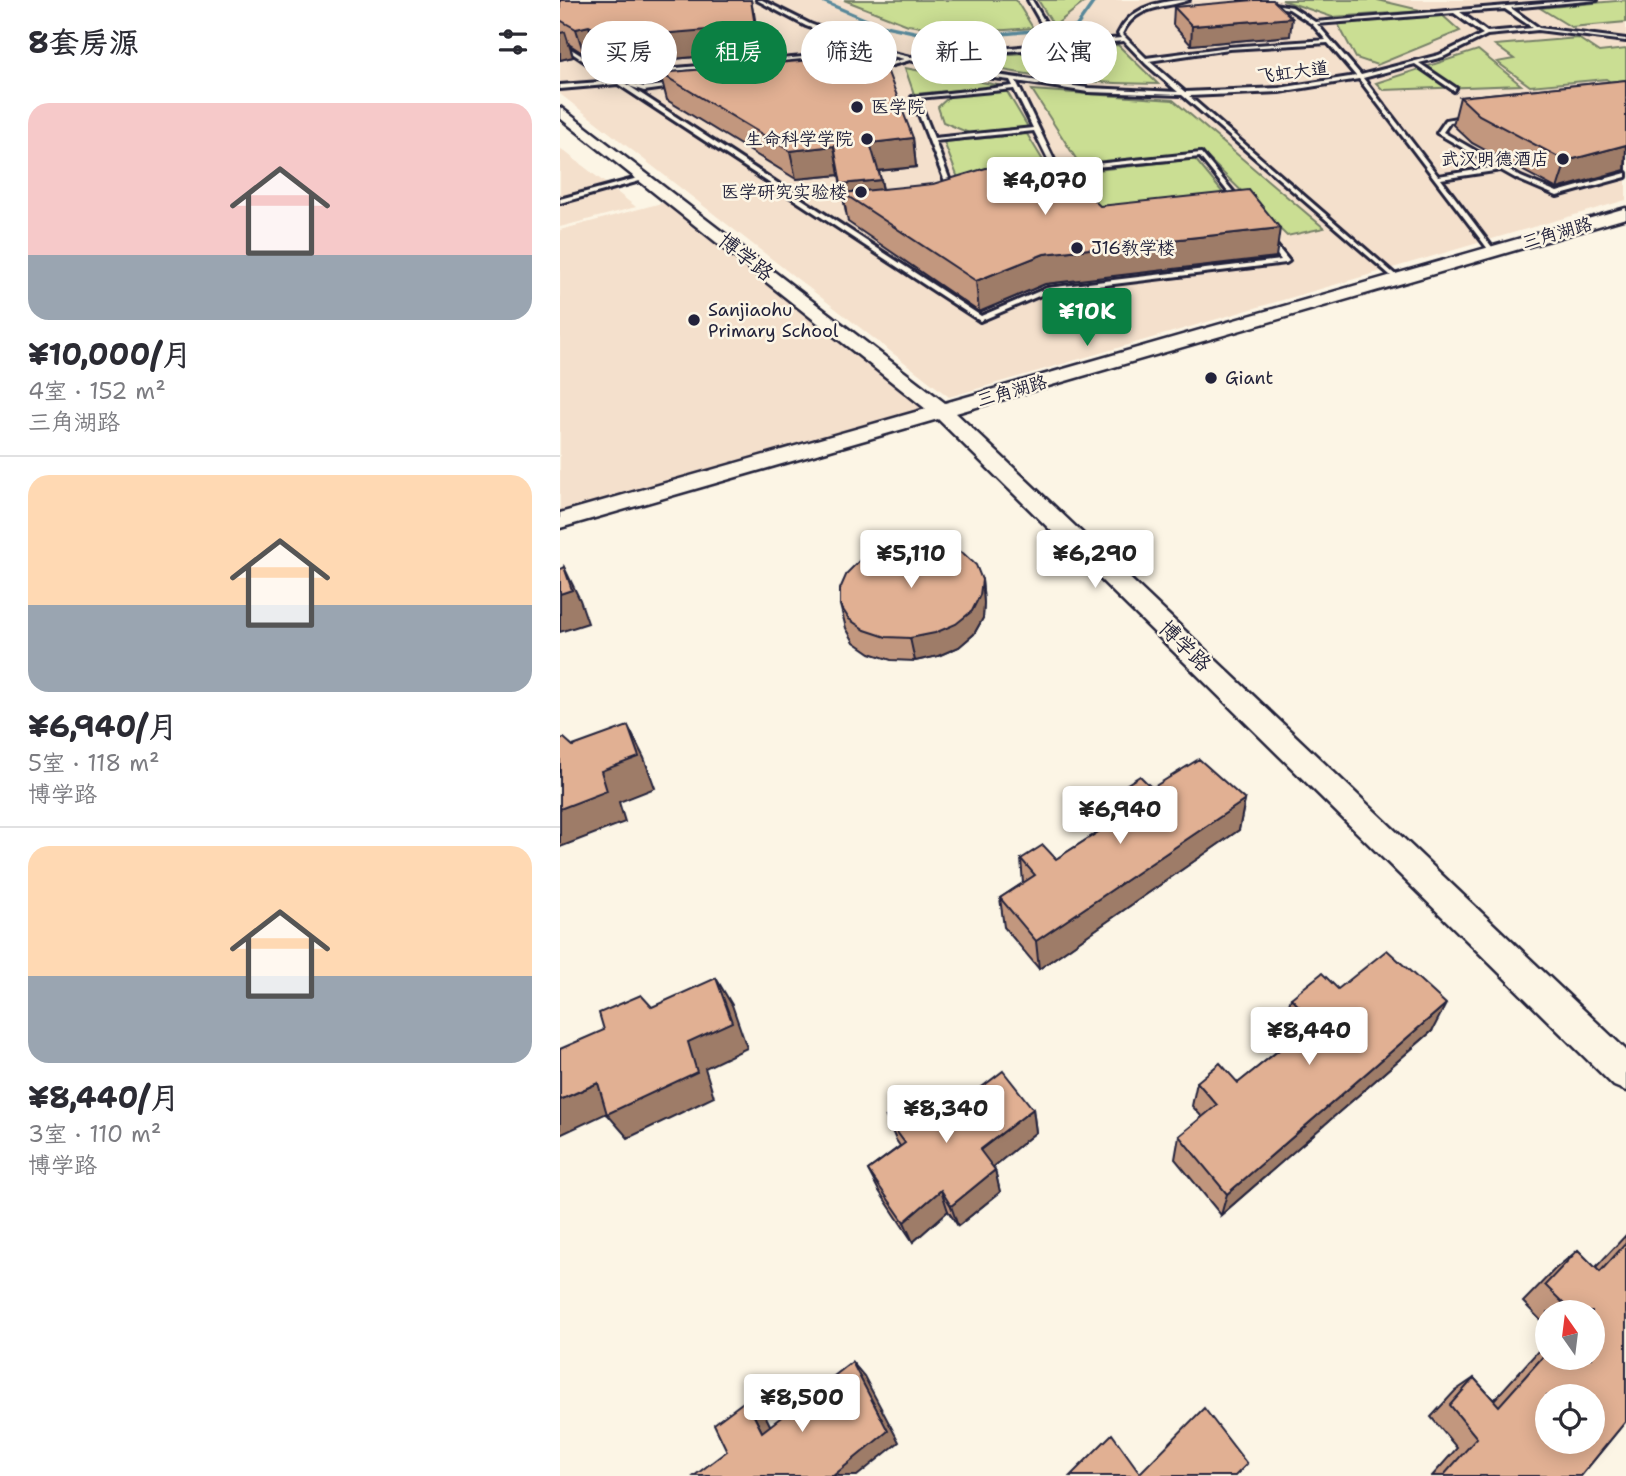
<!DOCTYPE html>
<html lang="zh">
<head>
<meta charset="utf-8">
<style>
	:root { --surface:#fff; --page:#f2f2f3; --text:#2b2b33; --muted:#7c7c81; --line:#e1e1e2; --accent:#0b8043 }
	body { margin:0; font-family:"Shantell Sans","LXGW WenKai TC",sans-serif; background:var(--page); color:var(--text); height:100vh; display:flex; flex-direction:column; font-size:26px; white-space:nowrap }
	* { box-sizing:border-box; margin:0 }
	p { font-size:23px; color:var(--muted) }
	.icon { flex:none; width:38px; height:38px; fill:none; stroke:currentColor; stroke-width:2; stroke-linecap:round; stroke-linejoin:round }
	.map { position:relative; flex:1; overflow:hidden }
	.side { display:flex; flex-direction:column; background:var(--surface); width:560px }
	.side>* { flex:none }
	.top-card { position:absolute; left:21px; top:21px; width:665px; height:63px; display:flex; gap:14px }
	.needle { width:46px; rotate:346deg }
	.controls { position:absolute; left:975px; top:1300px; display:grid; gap:14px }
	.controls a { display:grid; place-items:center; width:70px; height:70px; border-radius:50%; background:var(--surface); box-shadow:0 4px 18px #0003; font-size:35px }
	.price { position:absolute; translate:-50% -60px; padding:0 16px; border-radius:7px; background:#fff; color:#222; font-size:23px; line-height:46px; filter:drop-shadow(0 2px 4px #0008) }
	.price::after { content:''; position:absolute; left:50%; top:42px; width:21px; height:16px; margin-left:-10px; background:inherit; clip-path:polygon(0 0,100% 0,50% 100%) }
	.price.on { background:var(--accent); color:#fff }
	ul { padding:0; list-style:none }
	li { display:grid; align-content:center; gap:14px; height:371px; padding:0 28px }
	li+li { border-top:2px solid var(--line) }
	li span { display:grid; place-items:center; height:217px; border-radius:21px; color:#555 }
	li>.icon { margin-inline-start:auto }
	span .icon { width:126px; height:126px; fill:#fffc; stroke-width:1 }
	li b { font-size:30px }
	h2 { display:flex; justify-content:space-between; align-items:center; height:84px; padding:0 28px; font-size:30px }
	.pill { padding:0 24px; border-radius:32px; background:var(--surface); box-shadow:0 4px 18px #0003; font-size:24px; line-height:63px }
	.pill.on { background:var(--accent); color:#fff }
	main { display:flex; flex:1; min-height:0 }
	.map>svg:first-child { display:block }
</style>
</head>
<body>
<main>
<section class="side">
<h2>8套房源<svg class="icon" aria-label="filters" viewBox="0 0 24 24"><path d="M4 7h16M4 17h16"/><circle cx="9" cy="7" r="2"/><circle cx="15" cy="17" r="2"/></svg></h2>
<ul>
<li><span style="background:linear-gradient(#f6c9c9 70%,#9aa5b1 0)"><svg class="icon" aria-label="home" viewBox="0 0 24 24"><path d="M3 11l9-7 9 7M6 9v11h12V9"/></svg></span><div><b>¥10,000/月</b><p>4室 · 152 m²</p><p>三角湖路</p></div></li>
<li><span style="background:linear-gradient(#ffd9b3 60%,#9aa5b1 0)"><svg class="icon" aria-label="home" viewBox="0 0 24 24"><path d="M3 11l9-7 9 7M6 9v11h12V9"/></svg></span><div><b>¥6,940/月</b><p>5室 · 118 m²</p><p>博学路</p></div></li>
<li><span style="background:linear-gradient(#ffd9b3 60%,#9aa5b1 0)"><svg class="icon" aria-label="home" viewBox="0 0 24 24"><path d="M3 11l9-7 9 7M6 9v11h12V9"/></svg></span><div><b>¥8,440/月</b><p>3室 · 110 m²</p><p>博学路</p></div></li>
</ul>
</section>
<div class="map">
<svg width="1066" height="1476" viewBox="0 0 1066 1476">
	<rect width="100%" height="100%" fill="#fcf5e5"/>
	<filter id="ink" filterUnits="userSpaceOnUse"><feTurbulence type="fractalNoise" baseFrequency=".0143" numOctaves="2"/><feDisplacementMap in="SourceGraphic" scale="14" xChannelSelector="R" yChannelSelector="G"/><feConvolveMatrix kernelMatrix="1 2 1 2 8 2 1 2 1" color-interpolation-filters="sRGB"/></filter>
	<g filter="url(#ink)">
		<g fill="#f4e0cc">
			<path d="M0 0H1066V200L389 397 0 94Z"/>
			<path d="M0 148 76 207 0 227Z"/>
			<path d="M113 200 382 411 0 521V230Z"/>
		</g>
		<g fill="#cade93" stroke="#768067" stroke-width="2">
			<path d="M284 0H456L473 28 404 33 348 25Z"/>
			<path d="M478 0H527L494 26Z"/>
			<path d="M722 0H818L864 11 772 17Z"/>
			<path d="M1066 0V22L1011 27 980 8Z"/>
			<path d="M882 15 900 31 817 65 796 58 778 24Z"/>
			<path d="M1018 38 1039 52 1066 49V93L1046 79 970 86 937 62 954 59 935 45Z"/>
			<path d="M558 45 598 84C528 84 460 76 393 59Z"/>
			<path d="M918 50 961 85 823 90 816 83Z"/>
			<path d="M345 68 443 86 354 94Z"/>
			<path d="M446 90 468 127 409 133 383 122 378 107 390 96Z"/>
			<path d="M472 90 613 100 764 228 727 236 642 152 520 165Z"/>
			<path d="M467 134 487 167 398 178 384 142Z"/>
			<path d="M635 159 682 216 539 232 429 182Z"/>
		</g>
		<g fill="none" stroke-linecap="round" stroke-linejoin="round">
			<path stroke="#5a8a9c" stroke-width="3.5" d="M260 0 316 24 387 39 516 27 535 0"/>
			<g stroke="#22223b" stroke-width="6">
				<g id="service">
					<path d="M197 0H202L250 24 320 50 350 57 493 44 468 0H472L498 44 561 38 558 34C570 7 601 0 629 0 603 9 576 4 562 34L586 58 669 47 766 40 752 24 729 9 680 0H690L732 7 755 22 1019 0H1037L951 8 979 28 1066 39V41L978 30 927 35 883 57 859 63 896 88 894 91 855 64 803 78 878 176 936 167 877 133 886 120 907 116 909 119 890 122 883 132 961 177 997 192 1066 173V177L997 196 957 179 941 170 881 179 935 251 936 252 933 254 931 253 799 79 719 92 629 96 839 278 840 279 837 281 622 95 528 92 456 81 498 168 641 153 681 201V203H677L640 157 494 171 474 131 375 141 390 181 398 180 401 182 398 184H386L352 97 453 86 450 80 409 75 350 60 315 70 313 67 344 59 317 52 82 74 63 82 421 316 487 288 721 260 706 240 709 238 711 239 729 261 726 263 488 292 420 321 58 84 0 89V85L54 81 0 45V42L60 80 81 71 313 51 246 26ZM945 9 973 28 927 32 900 12ZM894 13 923 34 879 55 801 75 757 24ZM564 41 586 64 618 92 528 88 409 71 359 59ZM768 43 796 76 719 88 625 92 589 61 669 49ZM454 89 473 128 374 138 358 98Z"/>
					<path d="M71 83 84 87 117 84 120 86 84 91 69 86Z"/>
					<path d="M85 176 88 178 87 179 0 203V199Z"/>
				</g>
			</g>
			<g stroke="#22223b" stroke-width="5">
				<path id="tertiary" d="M0 107 385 403 1066 208V218L396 413 1066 1050V1091L1054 1086 378 419 0 528V513L366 409 0 118Z"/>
			</g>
			<use href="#service" fill="#fcf5e5" fill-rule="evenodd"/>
			<use href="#tertiary" fill="#fcf5e5" fill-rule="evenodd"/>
		</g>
		<g fill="#c2977e" stroke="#22223b" stroke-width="2">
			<path d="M0 0 194 13 200 51 59 64 36 51 24 54 10 45 13 57 0 60Z"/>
			<path d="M614 7 730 36 631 45 613 25Z"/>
			<path d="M100 73 353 138 356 167 319 171 323 189 540 206 716 257 485 284 419 312 288 222 279 175 236 179 107 100Z"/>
			<path d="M1066 80V171L997 189 912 143 893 125 900 97Z"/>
			<path d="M422 580 424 603 423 618 414 634 399 647 378 656 355 661 331 660 310 653 294 642 286 628 280 605Z"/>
			<path d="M592 788 685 800 679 830 479 969 444 927 440 898 463 883 461 859H496L549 825 550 795Z"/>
			<path d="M778 989 872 1031 661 1215 615 1159 619 1136 642 1117 632 1106 637 1082 678 1083 735 1037 723 1025 731 998Z"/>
			<path d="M473 1109 476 1132 433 1167 435 1170 440 1192 398 1226 388 1211 353 1242 319 1191 308 1170 340 1146 336 1140 326 1117 385 1115Z"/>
			<path d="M1066 1235V1421L1021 1476H872L897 1448 871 1417 895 1391 914 1378 934 1400 987 1341V1358L1032 1312H987V1327L963 1302 995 1269 1018 1250 1035 1268Z"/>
		</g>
		<g fill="#9e7b67" stroke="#22223b" stroke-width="2">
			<path d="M191 0 200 51 59 64 52 38Z"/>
			<path d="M732 18 730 36 631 45 632 26Z"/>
			<path d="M29 26 36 51 24 54 16 29Z"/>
			<path d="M5 32 13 57 0 60V33Z"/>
			<path d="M353 138 356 167 315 171 310 143Z"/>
			<path d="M1066 145 1065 170 997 189 1006 161Z"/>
			<path d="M274 146 279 175 236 179 230 151Z"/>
			<path d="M321 180 326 209 283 193 286 213 281 184Z"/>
			<path d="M720 228 716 257 485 284 419 312 416 281 484 254Z"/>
			<path d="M4 567 20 600 28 623 0 632V594Z"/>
			<path d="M422 580 424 603 423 618 414 634 399 647 378 656 355 661 350 638Z"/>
			<path d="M68 726 84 758 95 788 59 802 65 822 0 847V809L41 771Z"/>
			<path d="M685 800 679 830 479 969 476 941Z"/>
			<path d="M156 978 172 1005 187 1048 145 1068 154 1097 68 1138 47 1114Z"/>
			<path d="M886 1004 872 1031 661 1215 667 1194Z"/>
			<path d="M38 1083 60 1107 0 1135V1100Z"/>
			<path d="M473 1109 476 1132 426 1173 420 1150Z"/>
			<path d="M435 1170 440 1192 398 1226 391 1206Z"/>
			<path d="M381 1190 388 1211 353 1242 344 1222Z"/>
			<path d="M292 1362 304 1376 339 1442 297 1476H273Z"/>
			<path d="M186 1400 204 1413 219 1443 202 1432Z"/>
		</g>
		<g fill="#e1b093" stroke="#22223b" stroke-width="2" fill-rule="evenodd">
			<path d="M0 0H191L195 26 52 38 29 26 16 29 0 20Z"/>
			<path d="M694 0H713L732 18 632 26 614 7Z"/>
			<path d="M321 54 353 138 310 143 321 180 281 184 274 146 230 151 100 73Z"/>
			<path d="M1066 80V145L1006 161 919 115 900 97Z"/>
			<path d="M468 166 503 171 540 206 689 190 720 228 484 254 416 281 283 193 373 184 426 168Z"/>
			<path d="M363 542 385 545 403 553 416 565 422 580 420 595 412 611 396 624 375 633 350 638 326 637 305 630 289 619 280 605V589L287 573 300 560 319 550 340 543Z"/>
			<path d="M4 567 12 590 0 594V569Z"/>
			<path d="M68 726 79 757 41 771 47 791 0 809V739L4 738 13 746Z"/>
			<path d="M639 759 685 800 476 941 440 898 475 875 461 859 483 845 496 859 568 813 550 795 580 776 592 788Z"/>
			<path d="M827 950 886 1004 667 1194 619 1136 657 1105 637 1082 660 1063 678 1083 754 1022 731 998 762 973 778 989Z"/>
			<path d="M156 978 172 1022 128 1042 137 1072 47 1114 38 1083 0 1100V1049L44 1030 39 1013 81 995 92 1007Z"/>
			<path d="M443 1071 473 1109 420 1150 435 1170 391 1206 381 1190 344 1222 308 1170 345 1143 326 1117 365 1088 385 1115Z"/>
			<path d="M1066 1243V1421L1021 1476H883L917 1438 890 1405 914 1378 939 1406 987 1352V1358H1032V1312H1012L985 1285 1018 1250 1040 1272ZM987 1396H1032V1442H987Z"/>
			<path d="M292 1362 328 1431 273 1476H134L167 1451 154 1424 186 1400 202 1432Z"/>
			<path d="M644 1408 687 1464 675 1476H510L552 1434 580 1473Z"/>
		</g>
	</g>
	<g fill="#22223b" stroke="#fcf5e5" stroke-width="2.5">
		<circle cx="297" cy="107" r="7"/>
		<circle cx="307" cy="139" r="7"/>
		<circle cx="1003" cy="159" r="7"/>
		<circle cx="301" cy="192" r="7"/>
		<circle cx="517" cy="248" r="7"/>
		<circle cx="134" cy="320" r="7"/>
		<circle cx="651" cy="378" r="7"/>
	</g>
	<g text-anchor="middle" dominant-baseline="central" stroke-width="5" stroke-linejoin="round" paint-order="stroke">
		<g font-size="18" fill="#22223b" stroke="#fcf5e5">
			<text transform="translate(733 72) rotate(-7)">飞虹大道</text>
			<text transform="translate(997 233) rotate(-16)">三角湖路</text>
			<text transform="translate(452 391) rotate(-16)">三角湖路</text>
		</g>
		<g font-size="18" fill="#22223b" stroke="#fcf5e5" text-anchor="start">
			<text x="311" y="107">医学院</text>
			<text x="293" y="139" text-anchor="end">生命科学学院</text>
			<text x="989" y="159" text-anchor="end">武汉明德酒店</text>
			<text x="287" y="192" text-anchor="end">医学研究实验楼</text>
			<text x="531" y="248">J16教学楼</text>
			<text x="148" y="310">Sanjiaohu<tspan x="148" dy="21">Primary School</tspan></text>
			<text x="665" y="378">Giant</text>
		</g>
		<g font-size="21" fill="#22223b" stroke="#fcf5e5">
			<text transform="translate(186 257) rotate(38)">博学路</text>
			<text transform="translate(625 646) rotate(44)">博学路</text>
		</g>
	</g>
</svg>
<div class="controls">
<a><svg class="needle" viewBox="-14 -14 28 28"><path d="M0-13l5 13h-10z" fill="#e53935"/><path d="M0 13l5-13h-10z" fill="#7c7c81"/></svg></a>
<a><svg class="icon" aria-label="locate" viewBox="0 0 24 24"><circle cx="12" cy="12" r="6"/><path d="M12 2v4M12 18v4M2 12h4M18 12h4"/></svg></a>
</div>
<b class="price" style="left:485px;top:217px">¥4,070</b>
<b class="price on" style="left:527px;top:348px">¥10K</b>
<b class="price" style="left:351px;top:590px">¥5,110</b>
<b class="price" style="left:535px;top:590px">¥6,290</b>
<b class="price" style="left:560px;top:846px">¥6,940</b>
<b class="price" style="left:749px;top:1067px">¥8,440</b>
<b class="price" style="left:386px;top:1145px">¥8,340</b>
<b class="price" style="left:242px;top:1434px">¥8,500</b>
<div class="top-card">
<a class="pill">买房</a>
<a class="pill on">租房</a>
<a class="pill">筛选</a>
<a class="pill">新上</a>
<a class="pill">公寓</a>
</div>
</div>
</main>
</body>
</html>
